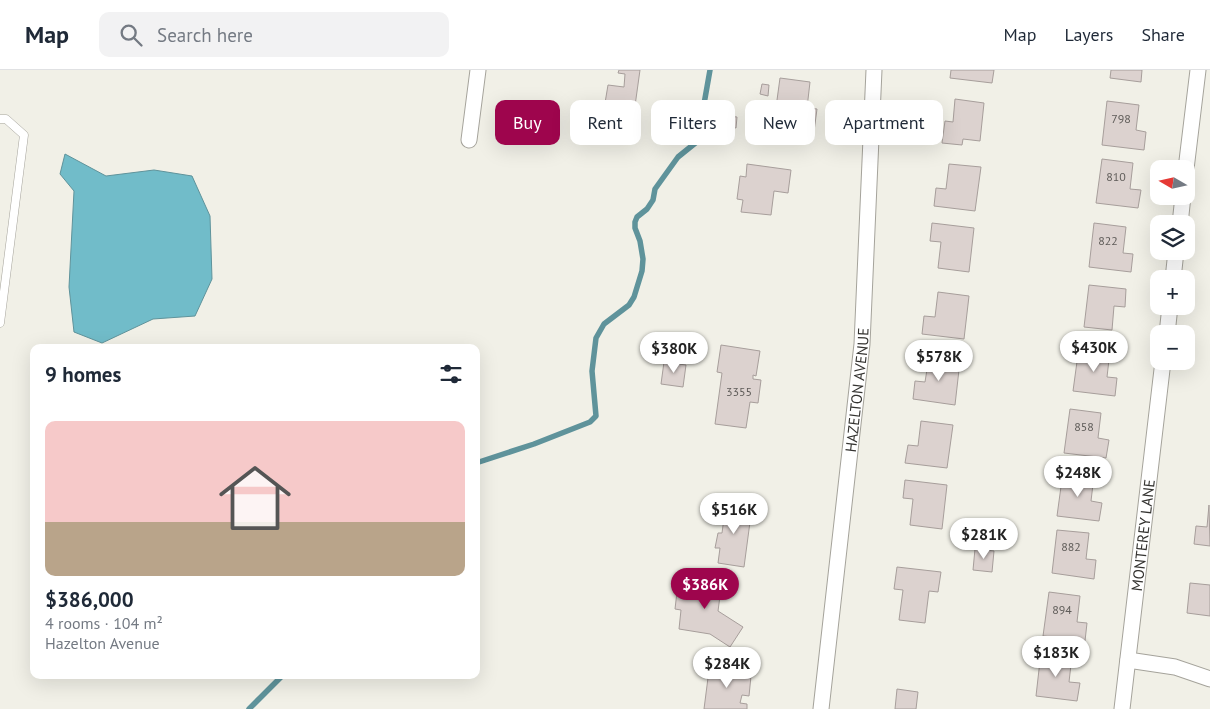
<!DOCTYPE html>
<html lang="en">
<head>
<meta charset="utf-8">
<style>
	:root { --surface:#fff; --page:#f2f2f3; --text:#1f2937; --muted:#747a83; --line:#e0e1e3; --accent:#9e054d }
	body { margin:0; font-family:"PT Sans",sans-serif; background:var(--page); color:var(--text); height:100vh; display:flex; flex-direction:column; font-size:19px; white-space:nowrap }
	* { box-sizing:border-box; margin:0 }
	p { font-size:16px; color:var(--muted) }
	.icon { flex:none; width:28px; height:28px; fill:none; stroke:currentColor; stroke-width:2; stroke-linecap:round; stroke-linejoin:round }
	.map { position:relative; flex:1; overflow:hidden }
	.side { position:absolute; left:30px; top:274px; width:450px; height:335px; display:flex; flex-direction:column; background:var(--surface); border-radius:10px; box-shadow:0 5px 20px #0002 }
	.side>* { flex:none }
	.top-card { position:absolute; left:495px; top:30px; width:475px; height:45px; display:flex; gap:10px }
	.needle { width:32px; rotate:279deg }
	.tools { position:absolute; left:1150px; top:90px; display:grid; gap:10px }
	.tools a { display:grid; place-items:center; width:45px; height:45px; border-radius:10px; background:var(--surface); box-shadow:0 5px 20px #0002; font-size:25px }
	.price { position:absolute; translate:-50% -42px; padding:0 11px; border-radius:18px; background:#fff; color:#222; font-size:16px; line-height:32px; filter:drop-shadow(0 1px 2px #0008) }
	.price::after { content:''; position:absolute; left:50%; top:30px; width:15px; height:11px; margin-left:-8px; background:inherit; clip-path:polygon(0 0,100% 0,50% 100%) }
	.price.on { background:var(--accent); color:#fff }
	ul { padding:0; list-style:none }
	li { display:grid; align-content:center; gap:10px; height:265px; padding:0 15px }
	li span { display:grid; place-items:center; height:155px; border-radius:10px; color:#555 }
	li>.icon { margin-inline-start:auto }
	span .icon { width:90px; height:90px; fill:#fffc; stroke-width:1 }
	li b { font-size:21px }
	h2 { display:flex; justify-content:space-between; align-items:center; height:60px; padding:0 15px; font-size:21px }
	.tag { padding:0 18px; border-radius:10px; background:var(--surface); box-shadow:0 5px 20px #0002; font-size:18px; line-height:45px }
	.tag.on { background:var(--accent); color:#fff }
	header { display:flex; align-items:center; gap:30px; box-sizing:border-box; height:70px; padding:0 25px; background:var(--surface); border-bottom:1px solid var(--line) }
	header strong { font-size:24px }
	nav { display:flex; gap:28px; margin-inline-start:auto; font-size:18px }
	.search { width:350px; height:45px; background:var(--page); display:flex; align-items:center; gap:12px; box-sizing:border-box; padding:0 18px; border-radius:10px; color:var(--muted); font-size:19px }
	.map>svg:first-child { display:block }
</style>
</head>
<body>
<header>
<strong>Map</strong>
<div class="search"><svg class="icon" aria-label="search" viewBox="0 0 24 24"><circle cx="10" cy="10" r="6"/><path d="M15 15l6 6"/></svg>Search here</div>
<nav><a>Map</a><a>Layers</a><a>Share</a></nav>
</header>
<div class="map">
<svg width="1210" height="639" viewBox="0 0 1210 639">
	<rect width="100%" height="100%" fill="#f1f0e7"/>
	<path fill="#71bcc9" stroke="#5f939b" d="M65 84 106 106 154 100 192 106 210 146 212 209 195 246 153 249 102 273 74 262 69 217 74 121 60 104Z"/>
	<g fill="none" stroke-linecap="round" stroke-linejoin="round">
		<g stroke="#5f939b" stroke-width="5.5">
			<path d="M476 393 534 374 590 352 596 346 592 301 596 268 604 254 629 235 634 227 642 201 643 189 640 171 635 158V152L637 147 647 139 653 130 655 119 678 87 704 66 706 61 704 34 710 0"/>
			<path d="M249 639 283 605"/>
		</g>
	</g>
	<g fill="#dcd2cf" stroke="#a79e9b">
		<path d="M619 0H640L634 43 604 39 608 15 624 17 625 4 618 3Z"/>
		<path d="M951 0H994L992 13 950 8Z"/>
		<path d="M1111 0H1142L1141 12 1110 8Z"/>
		<path d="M780 8 810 12 807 38 817 39 813 69 791 66 792 55 774 52Z"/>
		<path d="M762 14 769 15 768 26 760 24Z"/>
		<path d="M955 29 984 33 980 71 963 69 962 75 942 73 945 51 953 52Z"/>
		<path d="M1107 31 1139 35 1136 60 1146 62 1144 80 1102 75Z"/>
		<path d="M727 46 737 47 736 58 726 56Z"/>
		<path d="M1102 89 1133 93 1130 119 1141 120 1138 138 1096 133Z"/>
		<path d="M747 94 791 100 788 123 774 121 771 145 741 142 743 130 737 129 740 106 746 107Z"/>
		<path d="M949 94 981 97 975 141 934 136 936 118 946 119Z"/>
		<path d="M932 153 974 158 969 202 938 198 941 172 930 171Z"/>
		<path d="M1094 153 1126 157 1123 183 1133 184 1131 202 1089 197Z"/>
		<path d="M1089 215 1126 219 1125 237 1114 236 1112 260 1084 257Z"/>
		<path d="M938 222 969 226 964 269 922 264 924 246 935 247Z"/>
		<path d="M721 275 760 281 756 306 753 305V309L761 310 758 333 750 332 746 358 715 354 722 303 717 302Z"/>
		<path d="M1079 277 1110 281 1107 307 1117 308 1115 326 1073 321Z"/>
		<path d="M929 287 960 291 955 335 913 329 915 311 925 312Z"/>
		<path d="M664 292 686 295 683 317 661 314Z"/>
		<path d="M1070 339 1101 343 1098 368 1109 370 1106 388 1064 383Z"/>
		<path d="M921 351 953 355 947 398 905 393 908 375 918 376Z"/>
		<path d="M1063 402 1094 406 1091 431 1102 433 1099 451 1057 446Z"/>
		<path d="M905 410 947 415 942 459 910 455 913 429 903 428Z"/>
		<path d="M726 433 752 437 744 497 718 493 720 478H715L718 463H722Z"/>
		<path d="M1209 435 1210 476 1194 474 1196 456 1207 457Z"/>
		<path d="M1057 460 1089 463 1086 489 1096 490 1094 509 1052 503Z"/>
		<path d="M975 479 994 481 992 502 973 500Z"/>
		<path d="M897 497 941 502 938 522 929 521 925 553 899 550 903 520 894 519Z"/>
		<path d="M686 506 722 511 718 541 743 557 730 577 710 564 679 559 681 540 675 539 677 522 684 523Z"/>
		<path d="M1190 513 1210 515V546L1187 543Z"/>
		<path d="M1049 522 1080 526 1077 552 1087 553 1085 571 1043 566Z"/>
		<path d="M1041 582 1072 586 1069 612 1080 613 1077 631 1036 626Z"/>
		<path d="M723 593 739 595 738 604 751 606 749 626 742 625 740 633 747 634V639H704L709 600 722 602Z"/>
		<path d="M897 619 918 622 916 639H895Z"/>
	</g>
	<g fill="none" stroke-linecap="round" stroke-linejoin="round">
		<g stroke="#a5a39b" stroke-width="9">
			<path id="lane" d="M0 49H6L24 65 0 253"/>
		</g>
		<g stroke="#a5a39b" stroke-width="17">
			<g id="street">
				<path d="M469 70 478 0"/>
				<path d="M1186 99 1198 0"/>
				<path d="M1180 154 1183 126"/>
				<path d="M1173 209 1176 181"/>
				<path d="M1167 264 1170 236"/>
				<path d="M1128 590 1175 597 1210 609"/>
				<path id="s1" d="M821 639 862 274 874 0"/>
				<path id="s2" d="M1122 639 1163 291"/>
			</g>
		</g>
		<use href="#lane" stroke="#fff" stroke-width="8"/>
		<use href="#street" stroke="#fff" stroke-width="15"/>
	</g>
	<g text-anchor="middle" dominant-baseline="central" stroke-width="4.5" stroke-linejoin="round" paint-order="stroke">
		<g font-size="12" fill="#5e5b58">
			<text x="1121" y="48">798</text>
			<text x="1116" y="106">810</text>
			<text x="1108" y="170">822</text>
			<text x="739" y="321">3355</text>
			<text x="1084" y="356">858</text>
			<text x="1071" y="476">882</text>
			<text x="1062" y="539">894</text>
		</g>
		<g font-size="15" fill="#343330" stroke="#f1f0e7">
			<text stroke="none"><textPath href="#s1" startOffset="321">HAZELTON AVENUE</textPath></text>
			<text stroke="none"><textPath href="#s2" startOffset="175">MONTEREY LANE</textPath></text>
		</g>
	</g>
</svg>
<div class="tools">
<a><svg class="needle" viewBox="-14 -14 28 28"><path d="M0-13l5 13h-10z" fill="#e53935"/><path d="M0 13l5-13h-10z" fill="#747a83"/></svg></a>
<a><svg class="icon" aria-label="layers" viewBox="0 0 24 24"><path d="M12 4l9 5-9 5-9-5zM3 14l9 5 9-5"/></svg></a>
<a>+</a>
<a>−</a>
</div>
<b class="price" style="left:1094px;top:303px">$430K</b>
<b class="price" style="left:674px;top:304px">$380K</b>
<b class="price" style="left:939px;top:312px">$578K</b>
<b class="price" style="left:1078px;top:428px">$248K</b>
<b class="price" style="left:734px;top:465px">$516K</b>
<b class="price" style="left:984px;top:490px">$281K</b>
<b class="price on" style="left:705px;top:540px">$386K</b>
<b class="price" style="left:1056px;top:608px">$183K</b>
<b class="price" style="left:727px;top:619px">$284K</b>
<div class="top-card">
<a class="tag on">Buy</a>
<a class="tag">Rent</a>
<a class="tag">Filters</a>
<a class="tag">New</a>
<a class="tag">Apartment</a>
</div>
<section class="side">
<h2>9 homes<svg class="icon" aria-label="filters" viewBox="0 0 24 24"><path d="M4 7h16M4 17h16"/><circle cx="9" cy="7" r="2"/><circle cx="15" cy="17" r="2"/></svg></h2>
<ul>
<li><span style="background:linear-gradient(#f6c9c9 65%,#b9a48a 0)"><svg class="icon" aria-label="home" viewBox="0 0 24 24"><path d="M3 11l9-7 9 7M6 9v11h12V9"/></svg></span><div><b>$386,000</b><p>4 rooms · 104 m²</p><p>Hazelton Avenue</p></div></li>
</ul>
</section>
</div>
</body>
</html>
